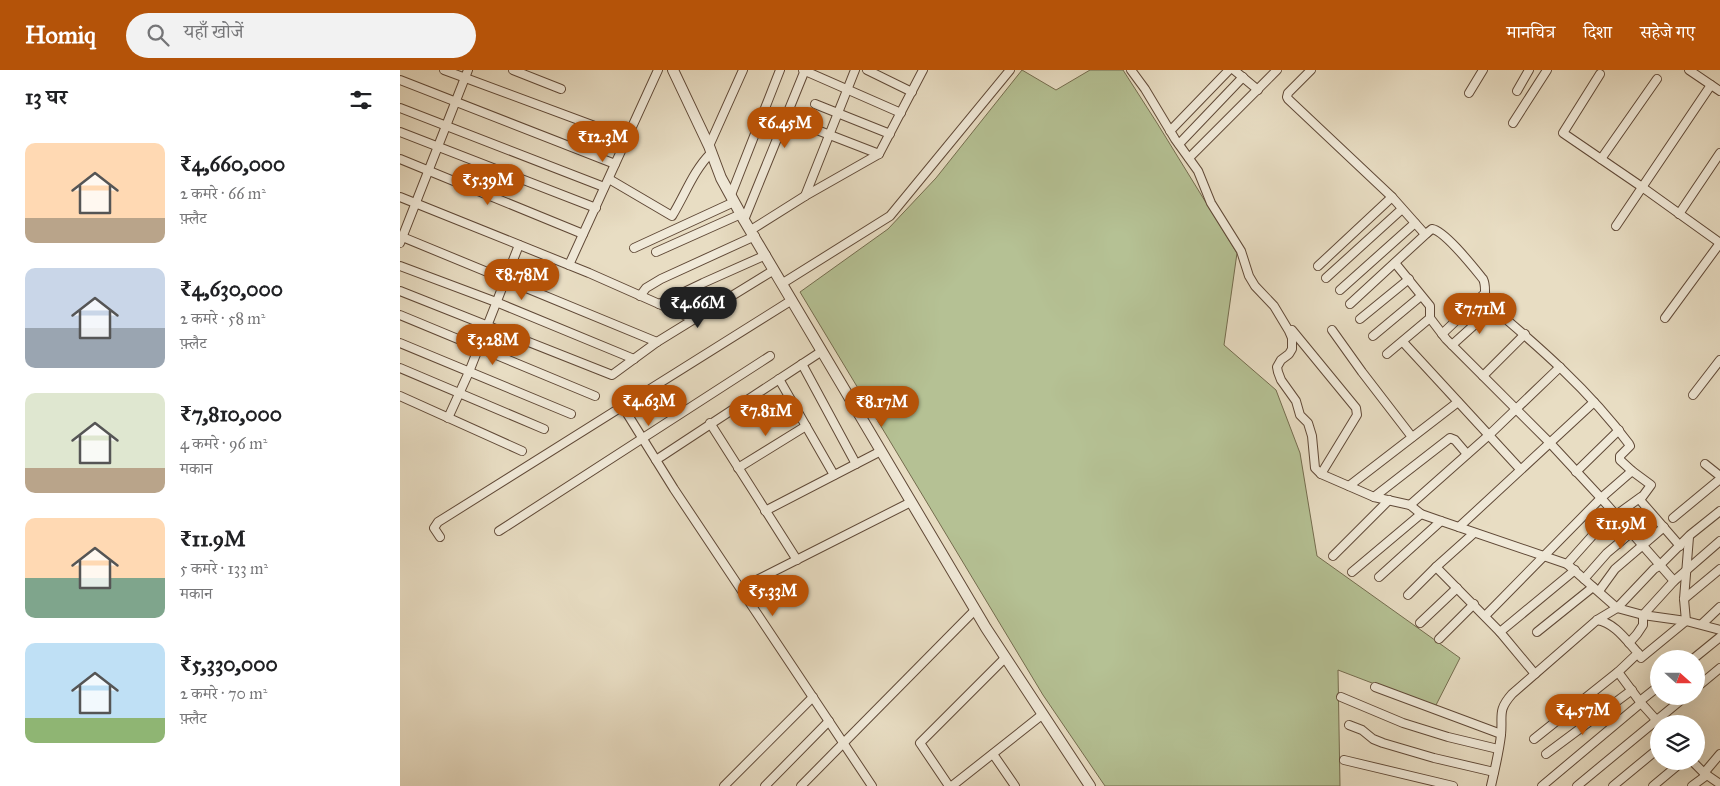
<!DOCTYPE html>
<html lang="hi">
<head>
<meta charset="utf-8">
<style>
	:root { --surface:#fff; --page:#f2f2f2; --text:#202124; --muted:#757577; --accent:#b45309 }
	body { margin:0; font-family:"IM FELL Great Primer","Noto Serif Devanagari",serif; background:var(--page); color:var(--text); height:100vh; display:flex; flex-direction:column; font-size:19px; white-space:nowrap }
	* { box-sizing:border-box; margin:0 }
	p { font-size:16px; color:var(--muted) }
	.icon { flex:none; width:28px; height:28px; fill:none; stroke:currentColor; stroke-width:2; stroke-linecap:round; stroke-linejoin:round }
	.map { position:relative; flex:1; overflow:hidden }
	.details { display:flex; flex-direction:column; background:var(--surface); width:400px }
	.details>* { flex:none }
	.needle { width:32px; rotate:111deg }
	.tools { position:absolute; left:1250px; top:580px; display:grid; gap:10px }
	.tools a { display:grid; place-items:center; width:55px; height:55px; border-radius:50%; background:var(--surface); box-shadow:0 5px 20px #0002; font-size:25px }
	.price { position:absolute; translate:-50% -42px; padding:0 11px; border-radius:18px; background:var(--accent); color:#fff; font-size:16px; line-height:32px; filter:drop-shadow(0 1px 2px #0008) }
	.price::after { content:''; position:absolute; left:50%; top:30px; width:15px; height:11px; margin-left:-8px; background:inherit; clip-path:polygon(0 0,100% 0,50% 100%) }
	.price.current { background:#222; color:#fff }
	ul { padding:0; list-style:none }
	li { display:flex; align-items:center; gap:15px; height:125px; padding:0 25px }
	li span { display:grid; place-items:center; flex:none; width:140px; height:100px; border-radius:10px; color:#555 }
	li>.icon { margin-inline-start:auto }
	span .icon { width:60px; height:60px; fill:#fffc; stroke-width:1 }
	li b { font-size:21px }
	h2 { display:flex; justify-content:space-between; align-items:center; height:60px; padding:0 25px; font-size:21px }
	header { display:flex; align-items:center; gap:30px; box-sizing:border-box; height:70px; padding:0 25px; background:var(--accent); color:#fff }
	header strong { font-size:24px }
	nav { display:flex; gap:28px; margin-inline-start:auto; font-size:18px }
	.search { width:350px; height:45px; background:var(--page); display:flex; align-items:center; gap:12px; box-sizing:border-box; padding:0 18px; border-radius:28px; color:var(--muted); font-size:19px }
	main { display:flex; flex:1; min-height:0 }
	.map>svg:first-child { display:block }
</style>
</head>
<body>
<header>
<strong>Homiq</strong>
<div class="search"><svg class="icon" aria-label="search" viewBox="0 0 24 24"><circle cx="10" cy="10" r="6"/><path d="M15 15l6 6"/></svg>यहाँ खोजें</div>
<nav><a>मानचित्र</a><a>दिशा</a><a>सहेजे गए</a></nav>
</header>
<main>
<section class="details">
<h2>13 घर<svg class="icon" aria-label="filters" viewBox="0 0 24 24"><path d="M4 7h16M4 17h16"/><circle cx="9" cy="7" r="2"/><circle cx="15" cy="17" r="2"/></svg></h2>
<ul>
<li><span style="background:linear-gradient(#ffd9b3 75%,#b9a48a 0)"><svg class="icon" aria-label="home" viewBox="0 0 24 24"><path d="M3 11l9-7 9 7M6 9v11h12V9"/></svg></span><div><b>₹4,660,000</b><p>2 कमरे · 66 m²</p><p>फ़्लैट</p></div></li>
<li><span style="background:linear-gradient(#c9d6e8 60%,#9aa5b1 0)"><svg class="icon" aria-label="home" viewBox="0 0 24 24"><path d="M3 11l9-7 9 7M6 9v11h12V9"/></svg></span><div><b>₹4,630,000</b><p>2 कमरे · 58 m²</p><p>फ़्लैट</p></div></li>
<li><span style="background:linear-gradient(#dfe7d0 75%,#b9a48a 0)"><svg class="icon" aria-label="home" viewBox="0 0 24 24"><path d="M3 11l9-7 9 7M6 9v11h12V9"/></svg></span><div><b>₹7,810,000</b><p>4 कमरे · 96 m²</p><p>मकान</p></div></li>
<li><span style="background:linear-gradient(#ffd9b3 60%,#7fa58c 0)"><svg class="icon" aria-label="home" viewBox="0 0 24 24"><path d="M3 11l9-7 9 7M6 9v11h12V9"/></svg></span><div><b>₹11.9M</b><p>5 कमरे · 133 m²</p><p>मकान</p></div></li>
<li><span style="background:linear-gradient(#bfe0f5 75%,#8fb573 0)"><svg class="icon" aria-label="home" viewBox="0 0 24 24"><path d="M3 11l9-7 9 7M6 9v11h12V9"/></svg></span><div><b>₹5,330,000</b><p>2 कमरे · 70 m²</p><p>फ़्लैट</p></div></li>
</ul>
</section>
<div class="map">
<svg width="1320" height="716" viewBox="0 0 1320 716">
	<rect width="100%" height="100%" fill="#e8ddc3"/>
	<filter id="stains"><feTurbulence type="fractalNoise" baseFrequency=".004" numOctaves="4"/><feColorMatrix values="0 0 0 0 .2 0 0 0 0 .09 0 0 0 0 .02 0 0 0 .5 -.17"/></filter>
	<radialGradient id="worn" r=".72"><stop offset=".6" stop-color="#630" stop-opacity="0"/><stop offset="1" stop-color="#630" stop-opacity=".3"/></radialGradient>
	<path fill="#b5c194" stroke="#746c4e" d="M622 0 656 20 690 0H723L757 53 837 183 824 275 876 320 900 383 917 486 1060 588 1035 637 938 600 940 716H705L643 625 400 222 488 159 536 108Z"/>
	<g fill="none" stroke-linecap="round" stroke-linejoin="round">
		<g stroke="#604937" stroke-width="10">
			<g id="minor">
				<path d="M44 0 227 68"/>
				<path d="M113 0 161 19"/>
				<path d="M403 0 501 43"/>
				<path d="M467 0 512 22"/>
				<path d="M731 0 745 19 775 69 798 101 811 133 841 181 849 206 855 216 874 236 889 261 892 268V279L889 284 881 290 877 297 878 302 881 310 896 331 900 345 908 353 912 366 915 398 921 404 974 427 1010 435 1021 444 1041 451 1167 494 1217 538 1243 545 1286 551 1320 560"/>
				<path d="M834 0 858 20"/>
				<path d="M911 0 888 23 887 27 888 29 992 127 1024 163H1027L1032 159C1045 161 1074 198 1083 209 1087 217 1083 224 1087 233 1138 276 1189 320 1229 374L1230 376 1220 386V390L1232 401 1251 415 1240 430 1280 476"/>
				<path d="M1289 0 1320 21"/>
				<path d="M1200 4 1163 63 1242 117 1320 173"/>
				<path d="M0 10 215 94"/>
				<path d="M1117 21 1129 0"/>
				<path d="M1069 23 1083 0"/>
				<path d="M415 34 490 64"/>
				<path d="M0 38 204 117"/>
				<path d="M386 48 479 84"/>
				<path d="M1113 53 1147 0"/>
				<path d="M770 61 829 0"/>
				<path d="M0 62 196 138"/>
				<path d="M779 74 843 7"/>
				<path d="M309 76 343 0"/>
				<path d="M789 88 877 0"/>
				<path d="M0 89 183 164"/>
				<path d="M1201 89 1257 9"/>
				<path d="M209 109 272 146C285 125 293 101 311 83"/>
				<path d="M331 125 380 0"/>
				<path d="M405 126 455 0"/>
				<path d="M0 127 189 203 293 249"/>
				<path d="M1279 144 1320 83"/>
				<path d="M344 150 405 0"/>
				<path d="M1216 156 1311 15"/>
				<path d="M351 160 405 126 479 84 523 0"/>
				<path d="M0 166 257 272"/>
				<path d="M0 173 68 0"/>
				<path d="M234 178 334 132"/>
				<path d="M256 182 341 144"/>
				<path d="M995 193 1030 236V248L1046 269 1150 373 1201 428 1274 511"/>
				<path d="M169 195 258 0"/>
				<path d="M0 196 96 232 234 289"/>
				<path d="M918 196 992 127"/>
				<path d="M926 208 1002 139"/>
				<path d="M383 213 490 146 610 0"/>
				<path d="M940 220 1015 153"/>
				<path d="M0 221 212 305 257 272 374 200"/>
				<path d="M240 226 246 218 261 209 355 166"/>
				<path d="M259 234 303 213 366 185"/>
				<path d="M950 234 1027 163"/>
				<path d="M0 245 195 326"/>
				<path d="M1265 248 1320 173"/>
				<path d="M960 249 1009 209"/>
				<path d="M892 260 956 338 957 345 921 404"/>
				<path d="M932 260 962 302 1012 367"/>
				<path d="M1042 264 1084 224"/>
				<path d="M973 266 1021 226"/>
				<path d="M1003 272 1120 399"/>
				<path d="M0 273 171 344"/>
				<path d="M1052 275 1093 238"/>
				<path d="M987 284 1030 248"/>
				<path d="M402 294 456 394"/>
				<path d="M0 298 144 359"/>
				<path d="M1083 306 1125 264"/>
				<path d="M379 309 434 405"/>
				<path d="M1293 325 1320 290"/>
				<path d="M0 326 122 381"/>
				<path d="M223 337 274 419 472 716"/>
				<path d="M48 348 69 302 119 175"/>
				<path d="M310 353 397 490"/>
				<path d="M256 390 422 281"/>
				<path d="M1305 394 1320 406"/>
				<path d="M338 398 406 356"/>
				<path d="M1176 402 1219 360"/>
				<path d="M949 416 1058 332"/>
				<path d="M974 427 1050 368 1055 370 1067 384"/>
				<path d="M1010 435 1089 365 1160 297"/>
				<path d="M365 441 481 381"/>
				<path d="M1273 448 1320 409"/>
				<path d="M1059 457 1194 332"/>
				<path d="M99 461 370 286"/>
				<path d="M40 467 34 458 38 452 392 230"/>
				<path d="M933 486 989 430"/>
				<path d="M1167 494 1201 456 1241 427"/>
				<path d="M1036 497 1100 562 1135 604"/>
				<path d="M952 502 1021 444"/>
				<path d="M979 507 1041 451"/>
				<path d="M1184 509 1207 483 1232 462"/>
				<path d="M341 518 511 432"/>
				<path d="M1199 521 1215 499 1264 457"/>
				<path d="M1008 525 1036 497 1074 463"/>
				<path d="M1284 529 1320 499"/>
				<path d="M1085 546 1201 428 1232 401"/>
				<path d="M1020 553 1057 518"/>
				<path d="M1302 554 1320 537"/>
				<path d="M1100 562 1175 500"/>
				<path d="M1137 562 1193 517"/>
				<path d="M1039 569 1074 534"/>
				<path d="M1229 573 1237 564 1243 555V545L1274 511 1320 471"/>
				<path d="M1238 583 1241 588 1286 551 1284 529 1289 467"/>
				<path d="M1293 589 1320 567"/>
				<path d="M1218 602 1241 633 1259 653"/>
				<path d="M975 617 1101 664"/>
				<path d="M1296 618 1320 598"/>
				<path d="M941 627 1003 653 1048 667 1098 679"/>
				<path d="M1240 631 1259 616"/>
				<path d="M949 655 962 660 973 669 983 673 1034 688 1094 702"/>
				<path d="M1134 669 1218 602 1238 583C1226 570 1215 553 1197 550"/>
				<path d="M593 684 615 716"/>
				<path d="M1146 684 1232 620"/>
				<path d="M944 690 1053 716"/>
				<path d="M1292 691 1304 703 1320 714"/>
				<path d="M1304 703 1320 684"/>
				<path d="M324 716 413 627"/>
				<path d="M365 716 429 651"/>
				<path d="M401 716 575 540"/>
				<path d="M549 716 520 673 605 588"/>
				<path d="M552 716 643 644"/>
				<path d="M1091 716C1095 699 1099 682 1101 665 1103 645 1097 641 1112 624L1197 550 1217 538 1254 499 1259 496 1290 465 1320 441"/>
				<path d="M1142 716 1241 633"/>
				<path d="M1177 716 1286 626"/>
				<path d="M1213 716 1259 678"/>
				<path d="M1253 716 1283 691"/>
				<path d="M1292 716 1307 705"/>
			</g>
		</g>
		<g stroke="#604937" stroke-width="12">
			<path id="tertiary" d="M273 0 309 76 321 108 344 150 586 558 690 716"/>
		</g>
		<use href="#minor" stroke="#f0e9d8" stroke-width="8"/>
		<use href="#tertiary" stroke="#f0e9d8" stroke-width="10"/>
	</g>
	<rect width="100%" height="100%" filter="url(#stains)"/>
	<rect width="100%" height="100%" fill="url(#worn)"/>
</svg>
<div class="tools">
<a><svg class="needle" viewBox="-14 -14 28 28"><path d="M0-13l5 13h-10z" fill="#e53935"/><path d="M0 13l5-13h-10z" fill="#757577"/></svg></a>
<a><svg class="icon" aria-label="layers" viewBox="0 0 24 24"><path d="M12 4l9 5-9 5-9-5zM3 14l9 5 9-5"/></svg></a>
</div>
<b class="price" style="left:385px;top:79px">₹6.45M</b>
<b class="price" style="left:203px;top:93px">₹12.3M</b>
<b class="price" style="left:88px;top:136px">₹5.39M</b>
<b class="price" style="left:122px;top:231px">₹8.78M</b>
<b class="price current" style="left:298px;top:259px">₹4.66M</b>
<b class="price" style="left:1080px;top:265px">₹7.71M</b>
<b class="price" style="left:93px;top:296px">₹3.28M</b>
<b class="price" style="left:249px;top:357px">₹4.63M</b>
<b class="price" style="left:482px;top:358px">₹8.17M</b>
<b class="price" style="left:366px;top:367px">₹7.81M</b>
<b class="price" style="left:1221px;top:480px">₹11.9M</b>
<b class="price" style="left:373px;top:547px">₹5.33M</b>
<b class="price" style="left:1183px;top:666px">₹4.57M</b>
</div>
</main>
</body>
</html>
